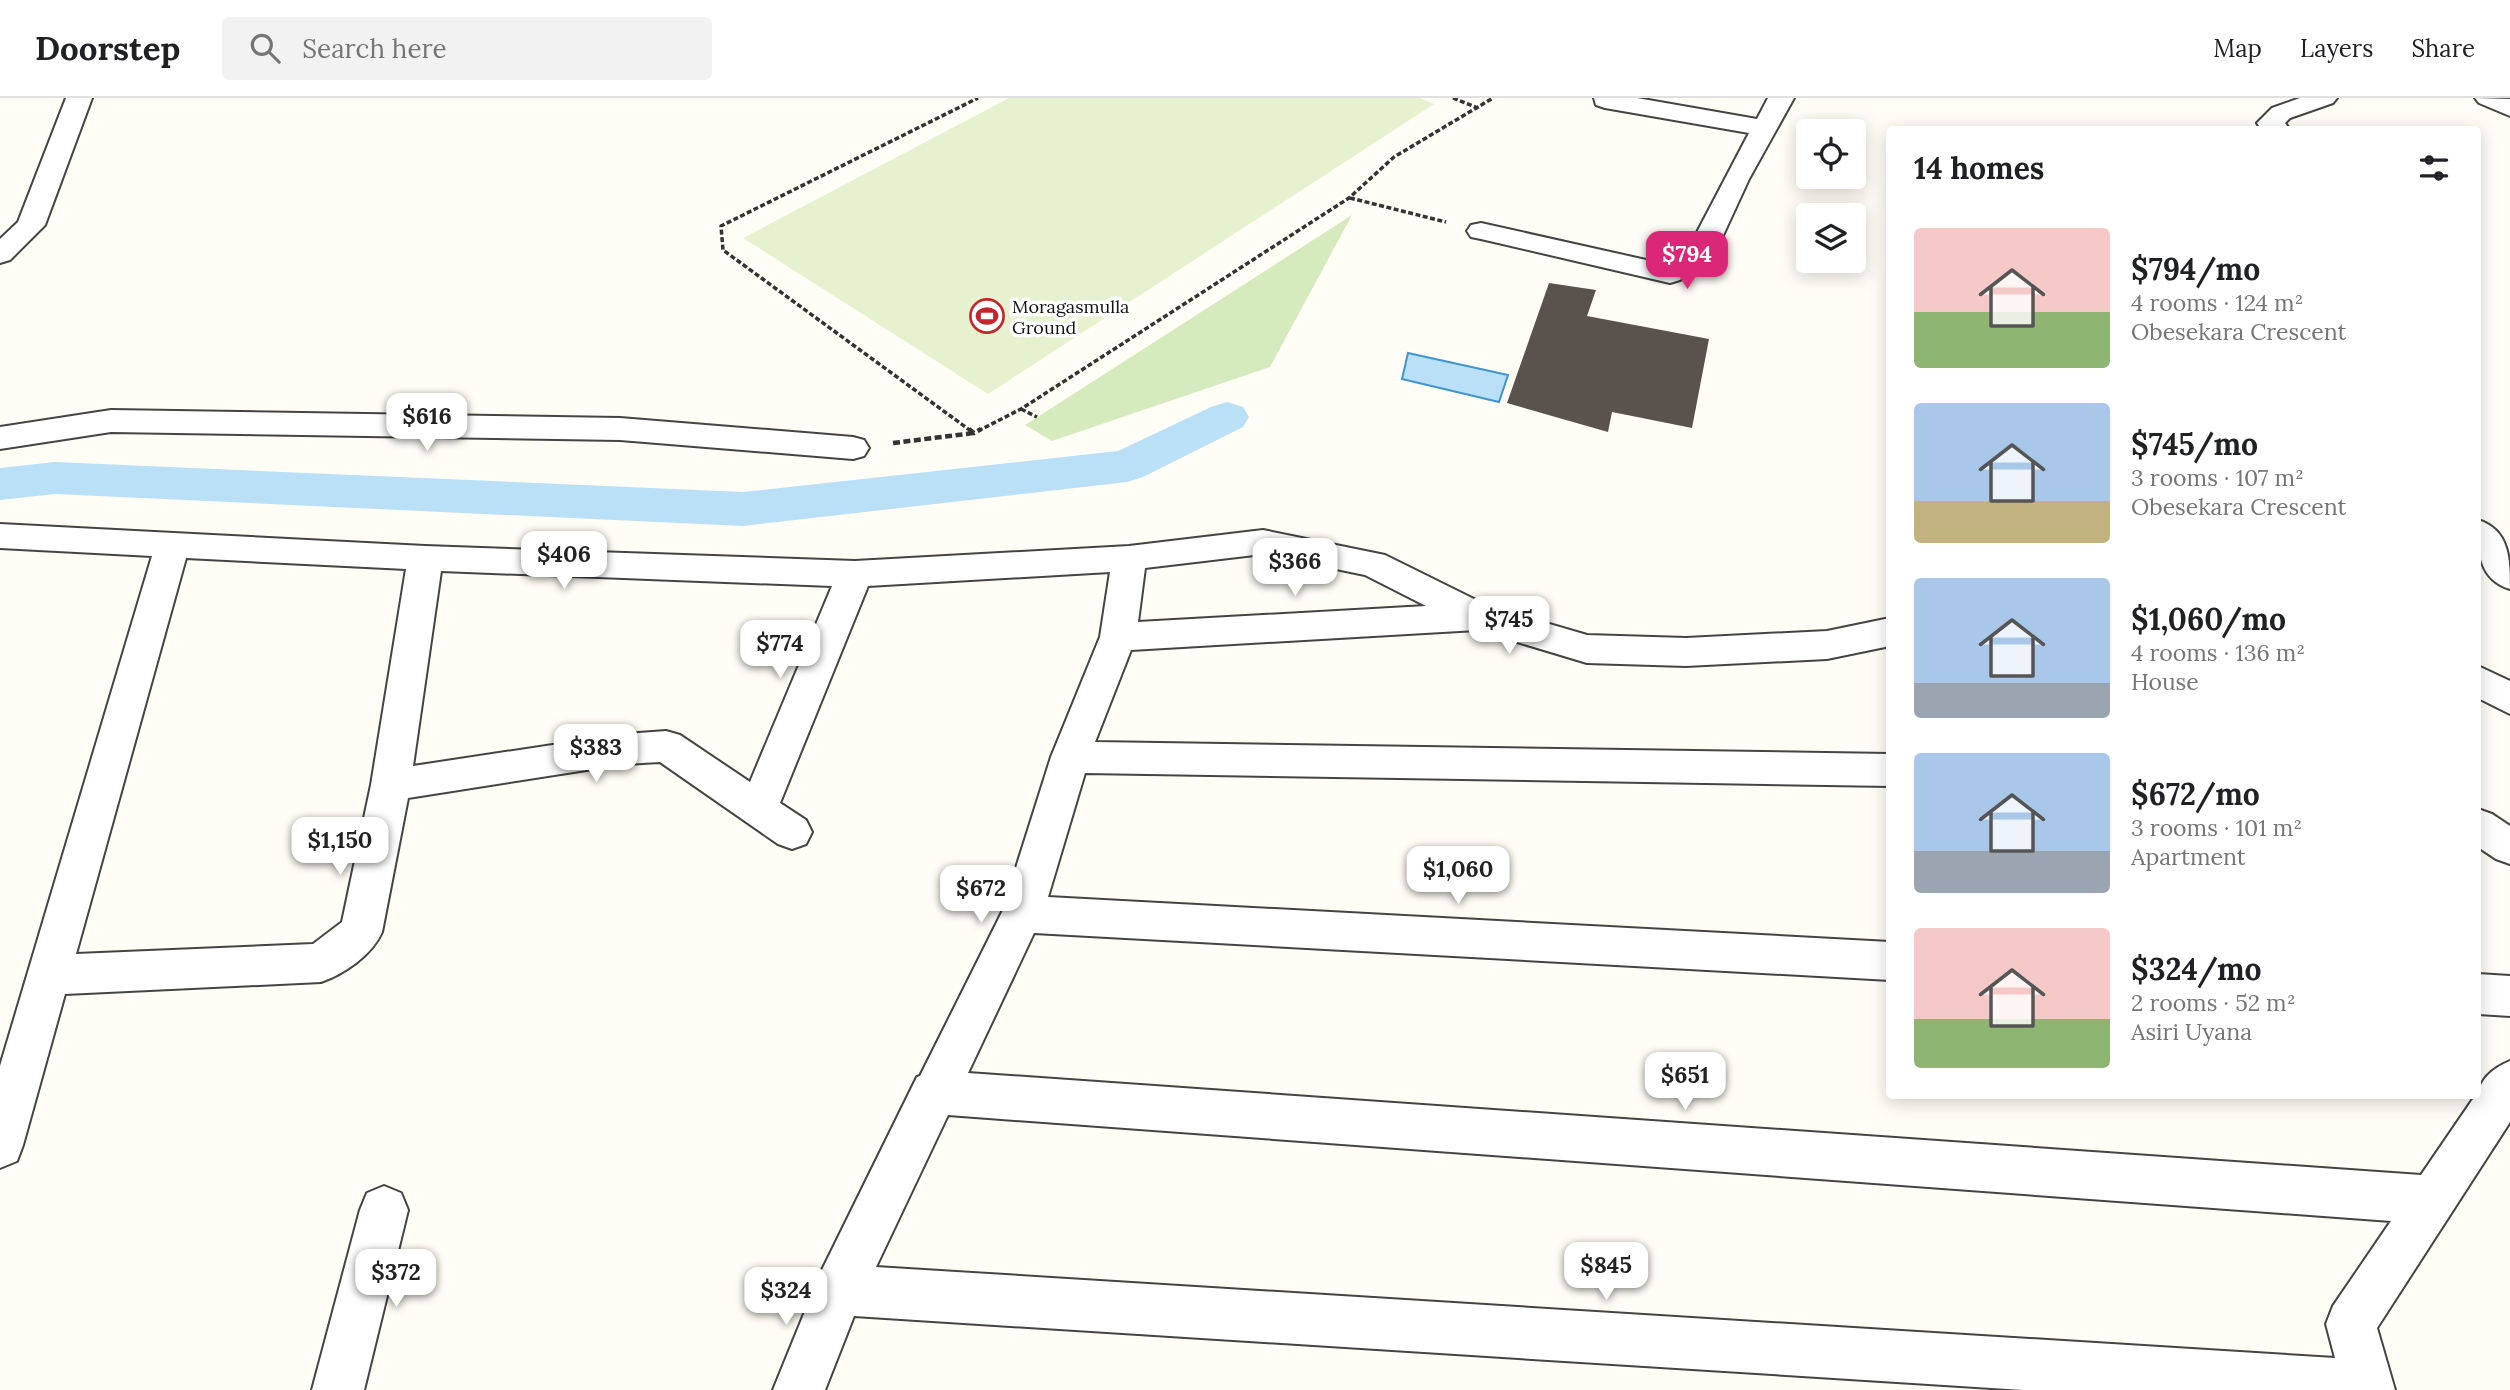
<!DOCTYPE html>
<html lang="en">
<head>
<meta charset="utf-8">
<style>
	:root { --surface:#fff; --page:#f2f2f2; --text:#202124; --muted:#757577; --line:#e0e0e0; --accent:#db2777 }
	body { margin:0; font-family:Lora,serif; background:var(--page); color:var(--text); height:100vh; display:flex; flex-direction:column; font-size:26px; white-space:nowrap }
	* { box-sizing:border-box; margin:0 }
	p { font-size:23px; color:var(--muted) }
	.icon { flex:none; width:38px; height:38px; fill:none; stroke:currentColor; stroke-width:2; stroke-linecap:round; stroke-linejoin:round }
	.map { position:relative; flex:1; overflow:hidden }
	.details { position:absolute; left:1886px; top:28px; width:595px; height:973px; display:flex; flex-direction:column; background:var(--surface); border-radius:7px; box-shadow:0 4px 18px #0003 }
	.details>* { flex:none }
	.tools { position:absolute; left:1796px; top:21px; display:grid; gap:14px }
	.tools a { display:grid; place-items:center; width:70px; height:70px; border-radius:7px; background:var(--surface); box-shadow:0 4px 18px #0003; font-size:35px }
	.price { position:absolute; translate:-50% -60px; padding:0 16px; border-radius:14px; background:#fff; color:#222; font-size:23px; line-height:46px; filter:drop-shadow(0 2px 4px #0008) }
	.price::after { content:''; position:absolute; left:50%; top:42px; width:21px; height:16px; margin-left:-10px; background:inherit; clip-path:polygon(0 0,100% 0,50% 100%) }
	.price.active { background:var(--accent); color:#fff }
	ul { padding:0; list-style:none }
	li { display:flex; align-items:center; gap:21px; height:175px; padding:0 28px }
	li span { display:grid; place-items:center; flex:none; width:196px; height:140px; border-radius:7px; color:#555 }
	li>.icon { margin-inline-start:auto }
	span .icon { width:84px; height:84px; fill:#fffc; stroke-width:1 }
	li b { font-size:30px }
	h2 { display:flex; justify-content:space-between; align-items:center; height:84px; padding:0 28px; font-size:30px }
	header { display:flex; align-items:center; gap:42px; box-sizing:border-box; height:98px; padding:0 35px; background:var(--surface); border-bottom:2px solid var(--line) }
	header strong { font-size:33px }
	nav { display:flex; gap:38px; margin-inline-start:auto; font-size:24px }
	.search { width:490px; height:63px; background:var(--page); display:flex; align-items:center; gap:18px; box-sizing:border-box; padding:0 24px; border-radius:7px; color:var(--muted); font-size:26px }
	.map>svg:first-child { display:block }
</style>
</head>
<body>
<header>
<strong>Doorstep</strong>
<div class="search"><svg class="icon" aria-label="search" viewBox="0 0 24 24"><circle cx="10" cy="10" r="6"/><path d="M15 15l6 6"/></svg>Search here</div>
<nav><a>Map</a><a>Layers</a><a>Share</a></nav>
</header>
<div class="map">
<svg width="2510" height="1292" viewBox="0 0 2510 1292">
	<rect width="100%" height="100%" fill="#fffdf5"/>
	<path fill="#d5ebbd" d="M1352 117 1270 269 1052 343 1025 327Z"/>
	<path fill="#e6f2cf" d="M1009 0H1420L1434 6 988 296 743 140Z"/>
	<path fill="#b9e0f7" stroke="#3f96cf" stroke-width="2" d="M1408 255 1508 277 1499 304 1402 281Z"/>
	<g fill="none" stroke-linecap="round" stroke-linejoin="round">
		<path fill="#b9e0f7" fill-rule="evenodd" d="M1227 304 1243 309 1249 319 1243 329 1143 379 1127 384 743 428 55 396 0 402V370L55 364 743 394 1118 353 1211 309Z"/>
	</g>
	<path fill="#5a524d" d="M1549 185 1596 192 1587 218 1709 241 1692 330 1612 314 1608 334 1507 305Z"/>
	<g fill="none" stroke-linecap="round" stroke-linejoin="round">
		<g stroke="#444" stroke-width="4">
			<g id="minor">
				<path d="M66 0H92L45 127 10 162 0 165V141L18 124Z"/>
				<path d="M1594 0H1637L1757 21 1768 0H1794L1749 81 1720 144 1680 182 1670 185 1481 141 1471 139 1467 133 1471 127 1481 125 1664 166 1694 140 1749 35 1605 10 1596 7Z"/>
				<path d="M2300 0H2337L2333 5 2290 20 2285 25 2290 32H2262L2257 25 2272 10Z"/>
				<path d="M2475 0 2510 1V18L2479 5Z"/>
				<path d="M111 312 620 320 853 339 864 342 869 350 864 358 853 361 620 342 111 334 0 351V329Z"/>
				<path d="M2478 422C2510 432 2510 462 2510 491 2477 481 2478 450 2478 422Z"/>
				<path d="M0 426 425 448 855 463 1129 448 1263 432 1385 457 1488 508 1587 537 1686 540 1827 533 1890 520V548L1827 561 1686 568 1587 565 1477 532 1131 552 1095 644 1890 656V688L1085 675 1048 799 1890 844V882L1034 835 968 975 2421 1077 2475 998H2478C2480 980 2495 969 2510 963V1024L2377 1230 2395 1292H2023L854 1218 825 1292H773L821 1174 917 979 920 978 1002 814 1051 659 1100 539 1110 474 868 488 780 705 806 722 812 734 806 746 792 751 778 746 660 664 625 666 408 700 382 834C372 857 344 876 321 884L65 896 23 1047 17 1063 0 1070V968L152 458 0 450ZM1263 456 1365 477 1426 508 1138 524 1145 470ZM186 460 406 471 371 687 342 824 313 846 76 856ZM441 473 832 488 750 684 680 637 666 633 625 636 413 668ZM948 1017 2391 1123 2333 1208 2326 1226 2335 1260 876 1169Z"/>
				<path d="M2478 568 2510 583V616L2478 600Z"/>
				<path d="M2478 711 2492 716 2510 728V766L2496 761 2478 749Z"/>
				<path d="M2478 876 2510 878V918L2478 916Z"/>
				<path d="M384 1088 401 1095 408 1112 364 1292H312L360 1112 367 1095Z"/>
			</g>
		</g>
		<g stroke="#333" stroke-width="3.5" stroke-dasharray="5 2.5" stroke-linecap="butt">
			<path d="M1453 0 1478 10"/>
			<path d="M1350 100 1446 124"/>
			<path d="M1021 311 1037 319"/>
			<path d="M971 333 723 152 721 128 978 0"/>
			<path d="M978 333 1021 311 1349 100 1394 59 1493 0"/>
		</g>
		<g stroke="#333" stroke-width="4.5" stroke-dasharray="7 3.5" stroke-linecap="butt">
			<path d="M969 331 974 335 981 331"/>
			<path d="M893 345 974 335"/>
		</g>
		<use href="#minor" fill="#fff" fill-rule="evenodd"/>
	</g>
	<defs>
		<g id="stadium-ring" transform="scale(1.75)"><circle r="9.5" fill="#fff" stroke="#c4262e" stroke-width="1.5"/><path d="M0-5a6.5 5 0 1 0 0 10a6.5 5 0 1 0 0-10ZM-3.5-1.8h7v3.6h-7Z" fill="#c4262e"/></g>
	</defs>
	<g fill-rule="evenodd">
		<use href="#stadium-ring" x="987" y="218"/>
	</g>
	<g text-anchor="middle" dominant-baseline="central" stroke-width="7" stroke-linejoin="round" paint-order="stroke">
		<g font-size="18" fill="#111" stroke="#fff" text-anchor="start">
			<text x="1012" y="208">Moragasmulla<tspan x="1012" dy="21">Ground</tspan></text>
		</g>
	</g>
</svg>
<div class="tools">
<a><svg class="icon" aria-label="locate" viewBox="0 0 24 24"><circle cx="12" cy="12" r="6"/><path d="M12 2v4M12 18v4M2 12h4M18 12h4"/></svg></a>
<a><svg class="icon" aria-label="layers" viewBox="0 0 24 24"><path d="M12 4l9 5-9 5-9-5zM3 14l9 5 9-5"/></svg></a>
</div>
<b class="price active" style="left:1687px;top:193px">$794</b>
<b class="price" style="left:427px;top:355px">$616</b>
<b class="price" style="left:564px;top:493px">$406</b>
<b class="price" style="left:1295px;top:500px">$366</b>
<b class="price" style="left:1509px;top:558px">$745</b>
<b class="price" style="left:780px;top:582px">$774</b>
<b class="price" style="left:596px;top:686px">$383</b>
<b class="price" style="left:340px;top:779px">$1,150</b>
<b class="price" style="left:1458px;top:808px">$1,060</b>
<b class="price" style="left:981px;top:827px">$672</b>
<b class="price" style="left:1685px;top:1014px">$651</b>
<b class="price" style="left:1606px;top:1204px">$845</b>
<b class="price" style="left:396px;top:1211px">$372</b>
<b class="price" style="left:786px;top:1229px">$324</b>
<section class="details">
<h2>14 homes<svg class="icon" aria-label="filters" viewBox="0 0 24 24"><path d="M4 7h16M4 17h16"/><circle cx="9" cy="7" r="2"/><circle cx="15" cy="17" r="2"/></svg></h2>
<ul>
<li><span style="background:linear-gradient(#f6c9c9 60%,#8fb573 0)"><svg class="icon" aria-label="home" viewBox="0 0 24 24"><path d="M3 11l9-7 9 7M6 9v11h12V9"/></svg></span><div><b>$794/mo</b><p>4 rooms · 124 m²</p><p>Obesekara Crescent</p></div></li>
<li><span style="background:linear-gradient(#a9c7e8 70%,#c2b280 0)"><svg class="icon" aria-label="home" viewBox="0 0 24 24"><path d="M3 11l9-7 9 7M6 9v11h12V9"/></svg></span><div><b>$745/mo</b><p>3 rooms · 107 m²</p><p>Obesekara Crescent</p></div></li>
<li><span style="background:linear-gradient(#a9c7e8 75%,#9aa5b1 0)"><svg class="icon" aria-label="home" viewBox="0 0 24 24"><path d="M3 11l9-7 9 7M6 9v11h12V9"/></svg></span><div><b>$1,060/mo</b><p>4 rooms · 136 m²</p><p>House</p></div></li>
<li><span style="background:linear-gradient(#a9c7e8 70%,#9aa5b1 0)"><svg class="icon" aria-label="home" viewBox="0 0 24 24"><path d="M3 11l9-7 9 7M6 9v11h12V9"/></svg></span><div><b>$672/mo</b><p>3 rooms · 101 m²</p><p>Apartment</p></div></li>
<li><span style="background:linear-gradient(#f6c9c9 65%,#8fb573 0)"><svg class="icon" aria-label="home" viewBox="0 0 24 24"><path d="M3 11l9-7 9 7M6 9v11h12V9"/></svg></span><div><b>$324/mo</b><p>2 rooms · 52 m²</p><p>Asiri Uyana</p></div></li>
</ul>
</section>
</div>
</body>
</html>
